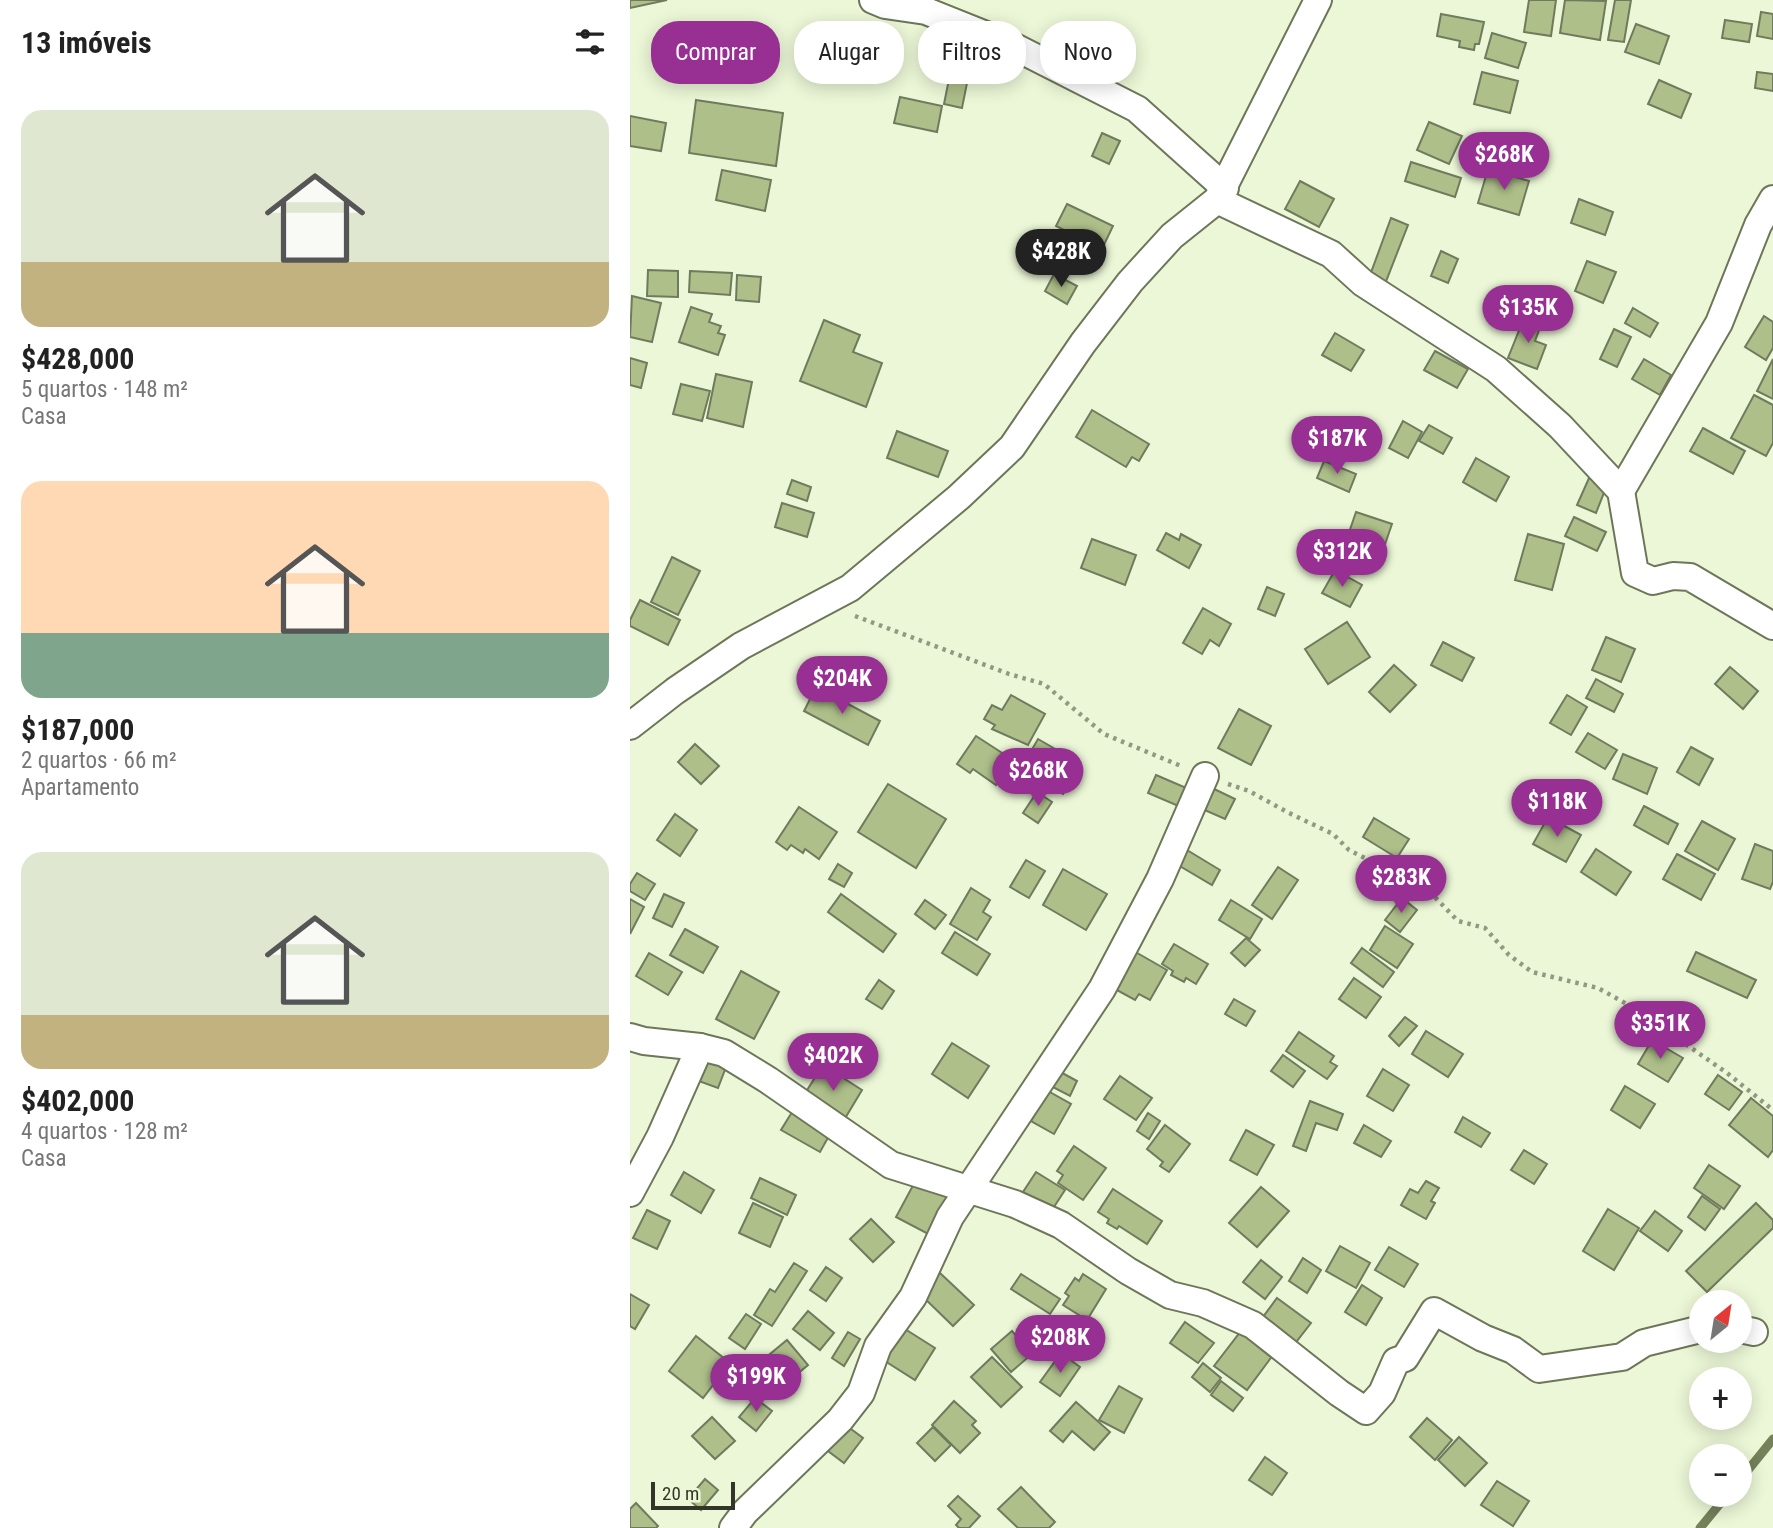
<!DOCTYPE html>
<html lang="pt">
<head>
<meta charset="utf-8">
<style>
	:root { --surface:#fff; --page:#f2f2f2; --text:#222; --muted:#767676; --accent:#983094 }
	body { margin:0; font-family:"Roboto Condensed",sans-serif; background:var(--page); color:var(--text); height:100vh; display:flex; flex-direction:column; font-size:26px; white-space:nowrap }
	* { box-sizing:border-box; margin:0 }
	p { font-size:23px; color:var(--muted) }
	.icon { flex:none; width:38px; height:38px; fill:none; stroke:currentColor; stroke-width:2; stroke-linecap:round; stroke-linejoin:round }
	.map { position:relative; flex:1; overflow:hidden }
	.side { display:flex; flex-direction:column; background:var(--surface); width:630px }
	.side>* { flex:none }
	.hud { position:absolute; left:21px; top:21px; width:665px; height:63px; display:flex; gap:14px }
	.needle { width:46px; rotate:30deg }
	.fabs { position:absolute; left:1059px; top:1290px; display:grid; gap:14px }
	.fabs a { display:grid; place-items:center; width:63px; height:63px; border-radius:50%; background:var(--surface); box-shadow:0 4px 18px #0003; font-size:35px }
	.scale { position:absolute; left:21px; bottom:18px; width:84px; box-sizing:border-box; padding-left:7px; border:4px solid #323629; border-top:0; font-size:19px; line-height:24px; white-space:nowrap; color:#323629; -webkit-text-stroke:5px #ecf7d7; paint-order:stroke }
	.price { position:absolute; translate:-50% -60px; padding:0 16px; border-radius:24px; background:var(--accent); color:#fff; font-size:23px; line-height:46px; filter:drop-shadow(0 2px 4px #0008) }
	.price::after { content:''; position:absolute; left:50%; top:42px; width:21px; height:16px; margin-left:-10px; background:inherit; clip-path:polygon(0 0,100% 0,50% 100%) }
	.price.on { background:#222; color:#fff }
	ul { padding:0; list-style:none }
	li { display:grid; align-content:center; gap:14px; height:371px; padding:0 21px }
	li span { display:grid; place-items:center; height:217px; border-radius:21px; color:#555 }
	li>.icon { margin-inline-start:auto }
	span .icon { width:126px; height:126px; fill:#fffc; stroke-width:1 }
	li b { font-size:30px }
	h2 { display:flex; justify-content:space-between; align-items:center; height:84px; padding:0 21px; font-size:30px }
	.chip { padding:0 24px; border-radius:28px; background:var(--surface); box-shadow:0 4px 18px #0003; font-size:24px; line-height:63px }
	.chip.on { background:var(--accent); color:#fff }
	main { display:flex; flex:1; min-height:0 }
	.map>svg:first-child { display:block }
</style>
</head>
<body>
<main>
<section class="side">
<h2>13 imóveis<svg class="icon" aria-label="filters" viewBox="0 0 24 24"><path d="M4 7h16M4 17h16"/><circle cx="9" cy="7" r="2"/><circle cx="15" cy="17" r="2"/></svg></h2>
<ul>
<li><span style="background:linear-gradient(#dfe7d0 70%,#c2b280 0)"><svg class="icon" aria-label="home" viewBox="0 0 24 24"><path d="M3 11l9-7 9 7M6 9v11h12V9"/></svg></span><div><b>$428,000</b><p>5 quartos · 148 m²</p><p>Casa</p></div></li>
<li><span style="background:linear-gradient(#ffd9b3 70%,#7fa58c 0)"><svg class="icon" aria-label="home" viewBox="0 0 24 24"><path d="M3 11l9-7 9 7M6 9v11h12V9"/></svg></span><div><b>$187,000</b><p>2 quartos · 66 m²</p><p>Apartamento</p></div></li>
<li><span style="background:linear-gradient(#dfe7d0 75%,#c2b280 0)"><svg class="icon" aria-label="home" viewBox="0 0 24 24"><path d="M3 11l9-7 9 7M6 9v11h12V9"/></svg></span><div><b>$402,000</b><p>4 quartos · 128 m²</p><p>Casa</p></div></li>
</ul>
</section>
<div class="map">
<svg width="1143" height="1528" viewBox="0 0 1143 1528">
	<rect width="100%" height="100%" fill="#ecf7d7"/>
	<g fill="none" stroke-linecap="round" stroke-linejoin="round">
		<g stroke="#748159" stroke-width="9">
			<path d="M1110 1480 1143 1439"/>
			<path d="M1070 1528 1098 1494"/>
		</g>
	</g>
	<g fill="#aebf8a" stroke="#707a5d" stroke-width="2">
		<path d="M0 0H37L0 8Z"/>
		<path d="M899 0H926L921 36 894 32Z"/>
		<path d="M935 0 976 1 970 40 930 33Z"/>
		<path d="M985 0H1001L994 42 978 40Z"/>
		<path d="M1131 12 1143 14V39L1127 36Z"/>
		<path d="M811 14 854 22 849 44H845L844 50 829 47 830 41 807 36Z"/>
		<path d="M1095 20 1122 24 1119 42 1092 38Z"/>
		<path d="M1006 24 1039 36 1029 64 995 52Z"/>
		<path d="M862 33 896 43 888 68 855 58Z"/>
		<path d="M852 72 888 81 880 113 844 104Z"/>
		<path d="M1127 72 1143 74V91L1125 88Z"/>
		<path d="M320 74 338 78 332 108 314 104Z"/>
		<path d="M1029 80 1061 94 1051 118 1018 104Z"/>
		<path d="M270 97 312 106 307 132 264 123Z"/>
		<path d="M66 100 153 113 146 166 59 153Z"/>
		<path d="M0 116 36 123 31 151 0 146Z"/>
		<path d="M799 122 832 136 819 164 787 150Z"/>
		<path d="M472 133 490 141 479 164 462 156Z"/>
		<path d="M781 162 831 178 825 197 775 181Z"/>
		<path d="M858 169 899 181 889 215 848 203Z"/>
		<path d="M92 170 141 180 135 211 86 200Z"/>
		<path d="M670 181 704 199 689 227 655 209Z"/>
		<path d="M949 199 983 212 975 235 941 223Z"/>
		<path d="M437 204 483 226 472 249 426 226Z"/>
		<path d="M761 218 778 225 755 284 739 278Z"/>
		<path d="M811 251 828 259 818 283 801 276Z"/>
		<path d="M957 261 986 272 973 303 945 291Z"/>
		<path d="M18 270 48 271V297L17 296Z"/>
		<path d="M60 271 102 273 100 295 59 292Z"/>
		<path d="M424 274 447 286 437 304 415 291Z"/>
		<path d="M107 275 131 277 129 302 106 300Z"/>
		<path d="M2 296 31 303 22 342 0 337Z"/>
		<path d="M61 307 82 314 79 322 91 326 88 333 95 335 88 355 49 342Z"/>
		<path d="M1003 308 1028 323 1020 337 995 323Z"/>
		<path d="M1134 316 1143 322V348L1136 360 1115 347Z"/>
		<path d="M894 318 911 325 905 341 916 345 907 369 878 358Z"/>
		<path d="M194 320 230 335 223 352 252 363 236 407 170 381Z"/>
		<path d="M984 329 1001 337 987 367 970 359Z"/>
		<path d="M705 333 734 350 721 371 692 355Z"/>
		<path d="M805 351 838 369 827 388 794 370Z"/>
		<path d="M0 358 17 363 11 388 0 385Z"/>
		<path d="M1014 359 1041 375 1030 395 1002 379Z"/>
		<path d="M1143 359V399L1127 391Z"/>
		<path d="M86 374 122 382 113 427 77 418Z"/>
		<path d="M51 384 80 391 72 421 43 414Z"/>
		<path d="M1124 395 1143 405V443L1136 456 1101 438Z"/>
		<path d="M462 410 519 444 509 461 502 457 496 467 446 437Z"/>
		<path d="M773 421 792 432 778 458 759 448Z"/>
		<path d="M799 425 822 438 813 454 789 441Z"/>
		<path d="M1073 428 1115 451 1103 474 1060 451Z"/>
		<path d="M267 431 318 451 308 477 257 458Z"/>
		<path d="M846 458 879 477 866 501 833 482Z"/>
		<path d="M694 461 726 474 719 492 687 478Z"/>
		<path d="M959 478 977 485 966 513 947 505Z"/>
		<path d="M162 480 181 487 177 501 157 494Z"/>
		<path d="M152 503 184 513 177 537 145 527Z"/>
		<path d="M726 512 762 524 751 556 715 544Z"/>
		<path d="M944 517 976 532 967 551 935 536Z"/>
		<path d="M536 533 549 540 551 534 571 545 559 568 527 550Z"/>
		<path d="M898 534 934 544 922 590 885 580Z"/>
		<path d="M462 539 506 555 495 585 451 568Z"/>
		<path d="M42 557 70 571 48 615 21 602Z"/>
		<path d="M705 570 732 585 720 607 692 593Z"/>
		<path d="M637 587 654 594 645 616 628 609Z"/>
		<path d="M10 600 50 620 38 645 0 626V620Z"/>
		<path d="M573 608 601 624 589 646 580 640 572 654 553 643Z"/>
		<path d="M717 622 740 657 698 684 675 649Z"/>
		<path d="M976 637 1005 649 991 682 962 670Z"/>
		<path d="M813 642 844 658 832 681 801 665Z"/>
		<path d="M764 665 786 685 760 712 739 692Z"/>
		<path d="M1100 667 1128 691 1113 709 1085 684Z"/>
		<path d="M966 679 993 694 984 712 956 698Z"/>
		<path d="M186 687 250 721 238 745 174 711Z"/>
		<path d="M381 695 415 714 398 745 362 729 365 725 354 719 362 705 372 710Z"/>
		<path d="M937 695 957 707 941 735 920 723Z"/>
		<path d="M609 709 641 726 621 765 588 748Z"/>
		<path d="M958 733 987 750 975 769 946 752Z"/>
		<path d="M346 736 383 760 366 785 343 769 340 773 327 764Z"/>
		<path d="M408 739 427 750 412 776 393 765Z"/>
		<path d="M65 744 89 766 71 784 48 762Z"/>
		<path d="M1061 747 1083 759 1069 785 1047 772Z"/>
		<path d="M993 754 1027 768 1017 794 983 779Z"/>
		<path d="M430 756 449 767 433 794 414 784Z"/>
		<path d="M526 775 561 790 553 808 518 793Z"/>
		<path d="M258 784 316 819 286 868 228 832Z"/>
		<path d="M580 787 605 799 595 819 570 808Z"/>
		<path d="M407 792 422 802 408 823 393 813Z"/>
		<path d="M1014 806 1048 824 1038 844 1004 825Z"/>
		<path d="M169 807 207 832 189 859 175 849 173 853 161 845 157 850 146 842Z"/>
		<path d="M45 814 67 830 50 856 27 840Z"/>
		<path d="M918 817 951 835 936 862 903 844Z"/>
		<path d="M744 818 779 839 767 858 733 837Z"/>
		<path d="M1072 821 1105 839 1088 870 1055 851Z"/>
		<path d="M1125 844 1143 851V882L1140 889 1112 879Z"/>
		<path d="M966 849 1001 872 986 895 951 872Z"/>
		<path d="M557 850 590 870 582 885 548 865Z"/>
		<path d="M1047 854 1085 874 1071 900 1033 879Z"/>
		<path d="M396 860 415 871 399 898 380 887Z"/>
		<path d="M208 864 222 873 214 887 199 879Z"/>
		<path d="M648 867 668 880 642 919 622 905Z"/>
		<path d="M433 869 477 894 456 930 413 905Z"/>
		<path d="M7 873 25 884 15 900 0 891V884Z"/>
		<path d="M341 888 360 900 353 912 361 917 347 940 320 924Z"/>
		<path d="M34 894 54 903 42 927 23 918Z"/>
		<path d="M211 894 266 934 253 952 198 912Z"/>
		<path d="M772 898 787 910 770 932 755 920Z"/>
		<path d="M0 899 14 907 0 934Z"/>
		<path d="M295 900 316 915 305 929 285 914Z"/>
		<path d="M601 900 632 919 620 939 589 920Z"/>
		<path d="M755 926 783 944 767 968 740 950Z"/>
		<path d="M55 929 88 947 73 973 40 955Z"/>
		<path d="M325 932 360 954 347 975 312 953Z"/>
		<path d="M616 938 630 950 615 966 601 953Z"/>
		<path d="M544 944 578 964 566 984 556 978 554 982 541 975 543 971 532 964Z"/>
		<path d="M732 948 764 972 753 987 721 963Z"/>
		<path d="M502 950 537 970 520 1000 509 994 505 1000 485 989Z"/>
		<path d="M1066 952 1126 980 1117 998 1057 971Z"/>
		<path d="M19 953 52 972 38 995 6 976Z"/>
		<path d="M111 971 149 992 124 1039 86 1019Z"/>
		<path d="M724 978 751 997 736 1018 709 999Z"/>
		<path d="M249 980 264 991 252 1009 236 999Z"/>
		<path d="M604 999 625 1011 616 1026 595 1014Z"/>
		<path d="M775 1017 787 1026 769 1046 759 1036Z"/>
		<path d="M796 1031 833 1054 818 1077 782 1054Z"/>
		<path d="M669 1032 704 1056 700 1062 707 1066 697 1079 656 1051Z"/>
		<path d="M1022 1040 1053 1058 1038 1082 1008 1064Z"/>
		<path d="M322 1043 359 1066 338 1098 302 1074Z"/>
		<path d="M653 1055 675 1071 663 1087 641 1071Z"/>
		<path d="M71 1058 96 1067 88 1088 63 1079Z"/>
		<path d="M193 1065 232 1090 214 1120 174 1095Z"/>
		<path d="M425 1069 447 1081 440 1096 417 1084Z"/>
		<path d="M753 1069 779 1085 763 1111 737 1096Z"/>
		<path d="M1088 1075 1112 1092 1099 1110 1075 1094Z"/>
		<path d="M490 1076 522 1098 506 1120 474 1099Z"/>
		<path d="M995 1086 1025 1104 1010 1128 981 1110Z"/>
		<path d="M418 1091 441 1104 424 1134 401 1121Z"/>
		<path d="M1121 1098 1143 1116V1150L1138 1157 1099 1125Z"/>
		<path d="M680 1101 713 1114 707 1130 686 1123 676 1151 663 1146Z"/>
		<path d="M162 1112 200 1134 190 1152 151 1130Z"/>
		<path d="M518 1113 530 1121 519 1139 507 1131Z"/>
		<path d="M833 1117 860 1133 851 1147 825 1132Z"/>
		<path d="M535 1125 560 1144 539 1172 530 1166 533 1162 517 1149Z"/>
		<path d="M734 1125 761 1141 751 1157 724 1143Z"/>
		<path d="M616 1130 644 1145 627 1175 600 1160Z"/>
		<path d="M444 1146 476 1168 453 1200 428 1183 433 1175 427 1171Z"/>
		<path d="M894 1150 917 1164 904 1184 881 1170Z"/>
		<path d="M1079 1165 1110 1186 1094 1209 1064 1188Z"/>
		<path d="M54 1172 84 1190 71 1213 41 1195Z"/>
		<path d="M406 1172 435 1190 422 1210 393 1192Z"/>
		<path d="M130 1178 166 1195 157 1215 121 1198Z"/>
		<path d="M287 1178 323 1197 302 1236 266 1217Z"/>
		<path d="M796 1181 809 1188 801 1201 805 1203 796 1219 771 1205 780 1189 788 1193Z"/>
		<path d="M631 1187 659 1211 627 1247 599 1223Z"/>
		<path d="M483 1189 532 1221 517 1244 489 1226 487 1229 477 1223 479 1219 468 1212Z"/>
		<path d="M1072 1196 1090 1209 1075 1230 1058 1217Z"/>
		<path d="M123 1203 153 1217 140 1247 109 1233Z"/>
		<path d="M1126 1203 1143 1220V1228L1077 1292 1056 1271Z"/>
		<path d="M978 1209 1009 1228 984 1270 953 1251Z"/>
		<path d="M17 1210 40 1221 27 1249 3 1238Z"/>
		<path d="M1025 1211 1052 1231 1038 1251 1010 1231Z"/>
		<path d="M241 1219 264 1242 243 1262 220 1239Z"/>
		<path d="M710 1246 740 1263 726 1288 696 1271Z"/>
		<path d="M759 1247 788 1264 774 1287 745 1270Z"/>
		<path d="M673 1258 691 1270 677 1293 659 1281Z"/>
		<path d="M631 1260 652 1277 635 1299 613 1282Z"/>
		<path d="M164 1263 177 1271 142 1326 124 1315 140 1289 145 1292Z"/>
		<path d="M196 1267 212 1278 196 1301 180 1290Z"/>
		<path d="M310 1273 344 1305 323 1326 290 1294Z"/>
		<path d="M391 1274 430 1299 420 1314 381 1289Z"/>
		<path d="M453 1274 476 1289 457 1320 433 1305 439 1296 435 1293 445 1278 449 1281Z"/>
		<path d="M732 1285 752 1298 736 1325 715 1312Z"/>
		<path d="M0 1294 19 1305 5 1329 0 1326Z"/>
		<path d="M647 1298 681 1323 663 1346 630 1321Z"/>
		<path d="M178 1311 204 1333 190 1350 163 1329Z"/>
		<path d="M116 1314 131 1324 115 1349 99 1338Z"/>
		<path d="M555 1322 584 1343 568 1363 540 1343Z"/>
		<path d="M267 1324 305 1348 285 1380 247 1356Z"/>
		<path d="M382 1331 402 1354 381 1372 361 1349Z"/>
		<path d="M611 1331 643 1355 617 1390 584 1366Z"/>
		<path d="M218 1332 230 1339 214 1366 202 1358Z"/>
		<path d="M66 1336 100 1363 73 1398 39 1371Z"/>
		<path d="M157 1340 178 1365 155 1384 134 1359Z"/>
		<path d="M431 1353 450 1367 430 1396 410 1382Z"/>
		<path d="M362 1357 392 1387 371 1407 341 1377Z"/>
		<path d="M573 1363 591 1378 580 1392 562 1377Z"/>
		<path d="M591 1381 613 1398 603 1411 581 1395Z"/>
		<path d="M489 1386 512 1399 494 1433 469 1420Z"/>
		<path d="M125 1398 142 1411 126 1431 109 1417Z"/>
		<path d="M324 1401 346 1421 342 1425 350 1433 330 1453 302 1425Z"/>
		<path d="M446 1402 480 1432 464 1450 442 1431 433 1442 420 1431Z"/>
		<path d="M82 1417 105 1441 85 1459 62 1436Z"/>
		<path d="M797 1418 822 1440 805 1460 780 1437Z"/>
		<path d="M217 1426 233 1438 214 1463 198 1451Z"/>
		<path d="M303 1427 321 1445 305 1461 287 1443Z"/>
		<path d="M829 1437 857 1463 835 1486 808 1460Z"/>
		<path d="M635 1457 657 1473 642 1495 619 1480Z"/>
		<path d="M75 1479 88 1490 71 1510 58 1499Z"/>
		<path d="M867 1481 899 1501 883 1526 851 1505Z"/>
		<path d="M391 1487 425 1522 419 1528H388L368 1509Z"/>
		<path d="M328 1496 350 1516 339 1528H329L326 1525 331 1519 318 1506Z"/>
		<path d="M6 1503 28 1526 26 1528H0V1509Z"/>
	</g>
	<g fill="none" stroke-linecap="round" stroke-linejoin="round">
		<g stroke="#6d7659" stroke-width="30">
			<g id="minor">
				<path d="M243 0 255 5 296 11 381 45 507 109 595 188"/>
				<path d="M587 200 701 254 733 283 866 369 930 426 991 491 1005 573 1023 581 1043 576 1060 577 1143 626"/>
				<path d="M991 491 1089 323 1128 225 1143 199"/>
				<path d="M0 726 45 691 111 646 220 588 329 497 382 447 453 343 500 282 542 236 587 200 688 0"/>
				<path d="M0 1037 14 1041 70 1047 94 1053 138 1080 261 1165 385 1204 431 1225 498 1271 540 1295 573 1303 623 1325 709 1393 736 1411 752 1393 766 1361 775 1358 804 1311 853 1338 883 1350 909 1369 992 1357 1014 1343 1071 1329"/>
				<path d="M0 1193 30 1137 70 1047"/>
				<path d="M1110 1329 1124 1332"/>
				<path d="M103 1528 115 1512 210 1420 231 1393 248 1346 283 1297 320 1217 472 989 530 879 575 776"/>
			</g>
		</g>
		<g stroke="#919982" stroke-width="4.5" stroke-dasharray="3.5 5" stroke-linecap="butt">
			<path d="M225 616 379 674 414 684 474 734 551 766"/>
			<path d="M598 784 619 791 659 813 703 834 719 850 798 890 828 921 855 928 879 955 902 972 968 988 1004 1008 1097 1073 1143 1110"/>
		</g>
		<use href="#minor" stroke="#fff" stroke-width="26"/>
	</g>
</svg>
<div class="fabs">
<a><svg class="needle" viewBox="-14 -14 28 28"><path d="M0-13l5 13h-10z" fill="#e53935"/><path d="M0 13l5-13h-10z" fill="#767676"/></svg></a>
<a>+</a>
<a>−</a>
</div>
<div class="scale">20 m</div>
<b class="price" style="left:874px;top:192px">$268K</b>
<b class="price on" style="left:431px;top:289px">$428K</b>
<b class="price" style="left:898px;top:345px">$135K</b>
<b class="price" style="left:707px;top:476px">$187K</b>
<b class="price" style="left:712px;top:589px">$312K</b>
<b class="price" style="left:212px;top:716px">$204K</b>
<b class="price" style="left:408px;top:808px">$268K</b>
<b class="price" style="left:927px;top:839px">$118K</b>
<b class="price" style="left:771px;top:915px">$283K</b>
<b class="price" style="left:1030px;top:1061px">$351K</b>
<b class="price" style="left:203px;top:1093px">$402K</b>
<b class="price" style="left:430px;top:1375px">$208K</b>
<b class="price" style="left:126px;top:1414px">$199K</b>
<div class="hud">
<a class="chip on">Comprar</a>
<a class="chip">Alugar</a>
<a class="chip">Filtros</a>
<a class="chip">Novo</a>
</div>
</div>
</main>
</body>
</html>
